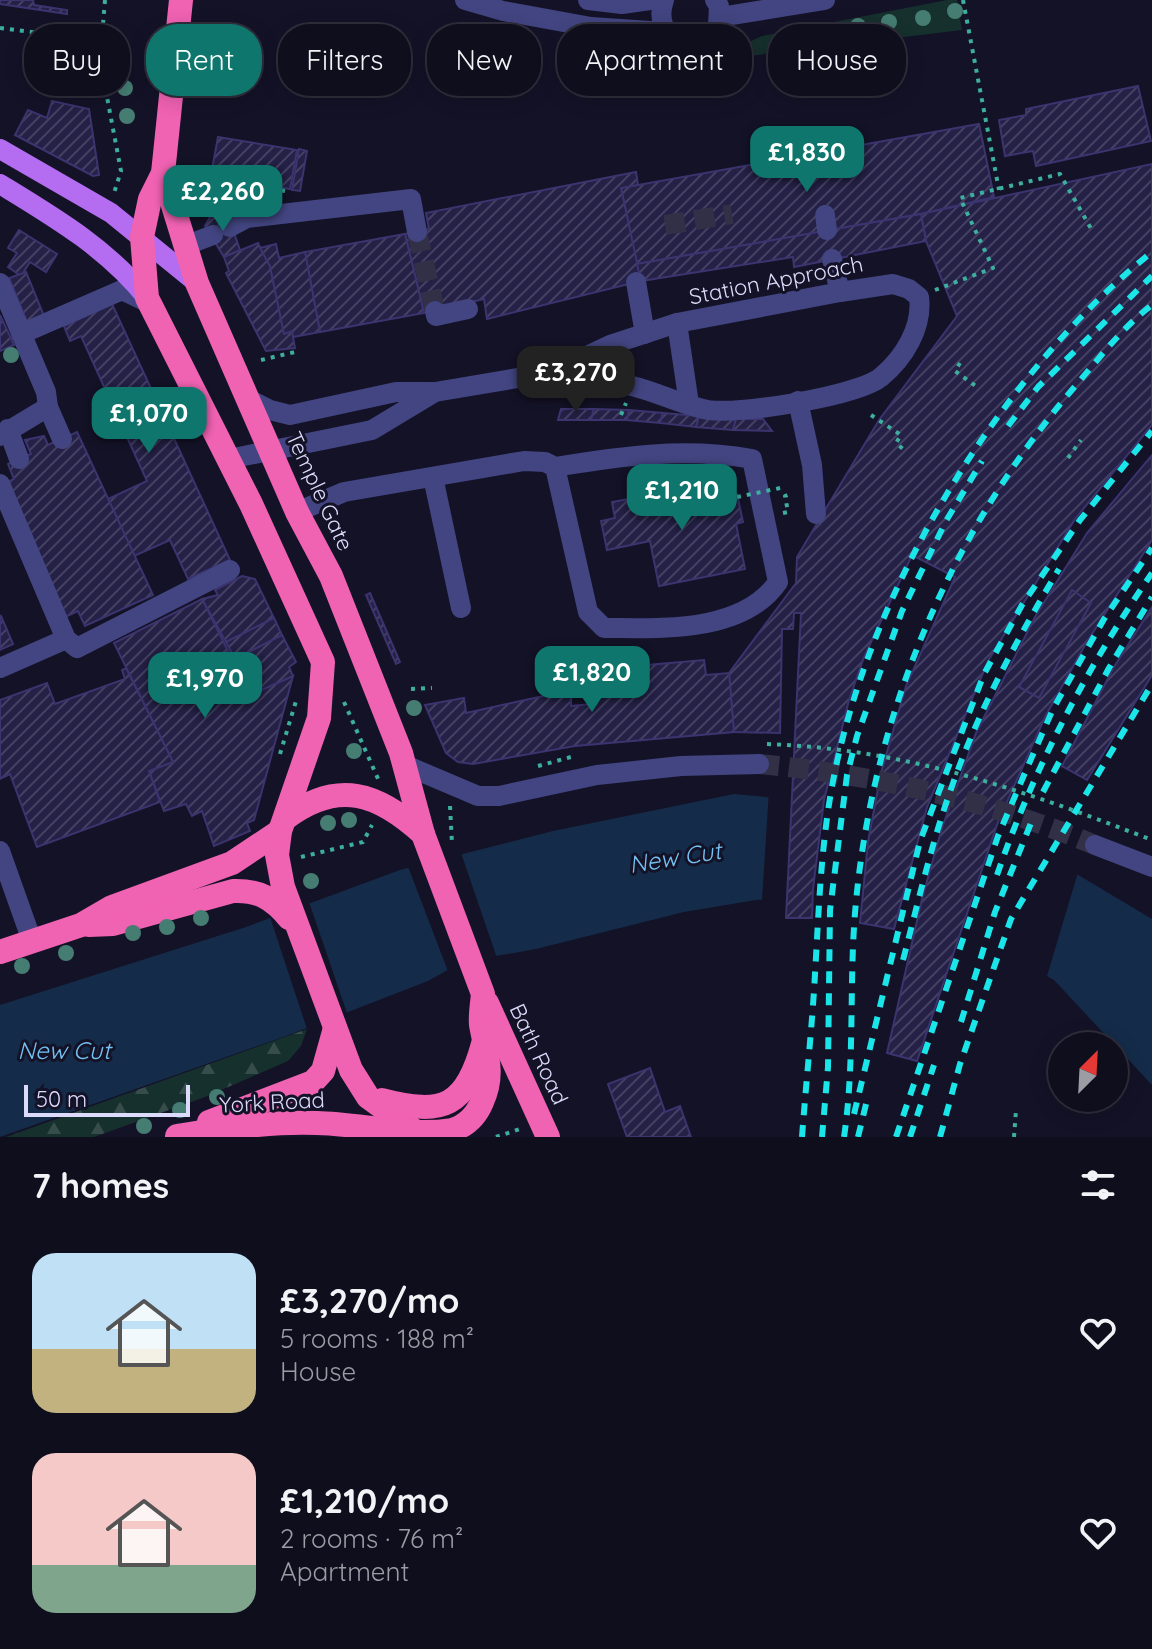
<!DOCTYPE html>
<html lang="en">
<head>
<meta charset="utf-8">
<style>
	:root { --surface:#0f0e1d; --page:#1d1c2a; --text:#f1f3f6; --muted:#9b9ca4; --line:#2f2e3b; --accent:#0f766e }
	body { margin:0; font-family:Quicksand,sans-serif; background:var(--page); color:var(--text); height:100vh; display:flex; flex-direction:column; font-size:30px; white-space:nowrap }
	* { box-sizing:border-box; margin:0 }
	p { font-size:26px; color:var(--muted) }
	.icon { flex:none; width:44px; height:44px; fill:none; stroke:currentColor; stroke-width:2; stroke-linecap:round; stroke-linejoin:round }
	.map { position:relative; height:1137px; overflow:hidden }
	.drawer { display:flex; flex-direction:column; background:var(--surface); flex:1 }
	.drawer>* { flex:none }
	.banner { position:absolute; left:24px; top:24px; width:1104px; height:72px; display:flex; gap:16px }
	.needle { width:52px; rotate:24deg }
	.fabs { position:absolute; left:1048px; top:1032px; display:grid; gap:16px }
	.fabs a { display:grid; place-items:center; width:80px; height:80px; border-radius:50%; background:var(--surface); box-shadow:0 4px 20px #0003,0 0 0 2px var(--line); font-size:40px }
	.scale { position:absolute; left:24px; bottom:20px; width:166px; box-sizing:border-box; padding-left:8px; border:4px solid #dcdbfc; border-top:0; font-size:22px; line-height:28px; white-space:nowrap; color:#dcdbfc; -webkit-text-stroke:6px #141227; paint-order:stroke }
	.price { position:absolute; translate:-50% -68px; padding:0 18px; border-radius:16px; background:var(--accent); color:#fff; font-size:26px; line-height:52px; filter:drop-shadow(0 2px 4px #0008) }
	.price::after { content:''; position:absolute; left:50%; top:48px; width:24px; height:18px; margin-left:-12px; background:inherit; clip-path:polygon(0 0,100% 0,50% 100%) }
	.price.on { background:#222; color:#fff }
	ul { padding:0; list-style:none }
	li { display:flex; align-items:center; gap:24px; height:200px; padding:0 32px }
	li span { display:grid; place-items:center; flex:none; width:224px; height:160px; border-radius:24px; color:#555 }
	li>.icon { margin-inline-start:auto }
	span .icon { width:96px; height:96px; fill:#fffc; stroke-width:1 }
	li b { font-size:34px }
	h2 { display:flex; justify-content:space-between; align-items:center; height:96px; padding:0 32px; font-size:34px }
	.chip { padding:0 28px; border-radius:32px; background:var(--surface); box-shadow:0 4px 20px #0003,0 0 0 2px var(--line); font-size:28px; line-height:72px }
	.chip.on { background:var(--accent); color:#fff }
	.map>svg:first-child { display:block }
</style>
</head>
<body>
<div class="map">
<svg width="1152" height="1137" viewBox="0 0 1152 1137">
	<defs>
		<pattern id="forest-firs" width="22" height="20" patternUnits="userSpaceOnUse" patternTransform="scale(2)"><rect width="22" height="20" fill="#16302d"/><path d="M5 1l3.5 6h-7zM16 11l3.5 6h-7z" fill="#374d4c"/></pattern>
		<pattern id="building-hatch" width="6" height="6" patternUnits="userSpaceOnUse" patternTransform="scale(2)"><rect width="6" height="6" fill="#242046"/><path d="M-1 1l2-2M0 6l6-6M5 7l2-2" fill="none" stroke="#434062"/></pattern>
	</defs>
	<rect width="100%" height="100%" fill="#141227"/>
	<path fill="#16302d" d="M947 0H957L962 30 724 59 735 48 762 36Z"/>
	<path fill="url(#forest-firs)" d="M307 1029 301 1046 288 1061 205 1097 94 1137H6Z"/>
	<path fill="#142c49" d="M734 794 936 813 1043 854 1152 919V1085L1054 980 994 946 892 909 811 899 756 900 684 912 536 949 462 962 428 981 286 1036 0 1137V1005L243 928 400 870 553 831Z"/>
	<g fill="#141227">
		<path d="M769 790 937 809 1002 830 1079 869 1047 976 965 938 891 913 856 906 762 900Z"/>
		<path d="M460 850 497 958 463 966 449 974 407 864Z"/>
		<path d="M308 899 348 1016 306 1033 307 1029 269 914Z"/>
	</g>
	<g fill="url(#building-hatch)" stroke="#3b346f" stroke-width="2">
		<path d="M0 0H33L34 5 67 10V14L0 4Z"/>
		<path d="M1138 86 1151 141 1036 166 1033 151 1005 156 999 120 1026 115V109Z"/>
		<path d="M52 101 89 109 99 175 93 176 15 135 28 110 47 118Z"/>
		<path d="M979 124 994 197 921 214 637 264 621 188Z"/>
		<path d="M218 137 297 150 290 189 211 175Z"/>
		<path d="M299 149 307 151 300 191 292 190Z"/>
		<path d="M1152 164V425L1075 519 988 661 927 807 894 929 860 923 868 842 881 773 906 686 955 577 912 555 864 657 849 700 824 800 813 889 812 918H786L801 613H794L793 629H782L780 733 734 732 729 673 796 583 797 557 879 420 957 316 926 241 921 214Z"/>
		<path d="M636 172 638 185 621 188 641 281 487 319 484 299 424 313 405 234 429 229 426 213Z"/>
		<path d="M226 210 240 250 224 257 205 226 210 217Z"/>
		<path d="M921 214 926 241 794 267 793 257 641 281 637 264Z"/>
		<path d="M19 230 57 254 46 272 30 262 21 276 8 267 17 253 8 248Z"/>
		<path d="M405 234 424 313 320 332 305 252Z"/>
		<path d="M258 243 270 266 284 334 292 331 295 348 266 351 226 273 229 271 224 257Z"/>
		<path d="M276 244 279 258 305 252 320 332 293 337 292 331 284 334 270 266 260 248Z"/>
		<path d="M26 272 44 316 28 324 9 278Z"/>
		<path d="M112 304 230 560 188 579 170 540 134 556 108 499 147 481 81 336 70 341 64 326Z"/>
		<path d="M0 315 14 345 0 351Z"/>
		<path d="M561 409H594L591 420H558Z"/>
		<path d="M594 409 629 410 627 420H591Z"/>
		<path d="M629 410 663 413 660 423 627 420Z"/>
		<path d="M663 413 699 416 696 427 660 423Z"/>
		<path d="M699 416 736 419 733 430 696 427Z"/>
		<path d="M736 419H763L772 431 733 430Z"/>
		<path d="M77 432 153 595 85 626 78 611 63 618 5 483 14 479 8 464 31 454 25 440 44 436 48 445Z"/>
		<path d="M1152 455V540L1085 645 1045 717 998 822 917 1061 887 1053 922 899 942 828 976 733 1035 617 1087 533Z"/>
		<path d="M720 479 724 497 737 494 743 522 736 524 745 569 659 586 650 541 607 550 601 521 615 518 612 502 629 499 630 505 650 501 648 493 682 486 683 494 703 490 702 483Z"/>
		<path d="M242 576 255 579 274 618 226 642 202 599 218 595 215 590Z"/>
		<path d="M1072 590 1091 603 1039 698 1019 687Z"/>
		<path d="M370 593 400 662 396 664 366 595Z"/>
		<path d="M202 599 250 695 293 676 254 820 247 823 250 831 214 846 202 811 192 816 186 804 164 811 149 771 173 762 114 643Z"/>
		<path d="M1152 607V675L1087 780 1062 766 1114 667Z"/>
		<path d="M1 616 13 644 0 650V617Z"/>
		<path d="M274 618 282 635 235 659 226 642Z"/>
		<path d="M282 635 296 662 289 667 293 676 250 695 235 659Z"/>
		<path d="M704 660 706 675 729 673 734 732 575 746 473 764 458 762 446 753 425 705 464 698 466 713 548 695H571V706L592 704 589 670Z"/>
		<path d="M126 668 173 762 149 771 160 802 37 847 10 774 0 779V700L47 683 55 704 125 679 122 670Z"/>
		<path d="M650 1068 665 1112 680 1106 691 1137H627L608 1084Z"/>
	</g>
	<g fill="none" stroke-linecap="round" stroke-linejoin="round">
		<g stroke="#323047" stroke-width="20" stroke-dasharray="20 10" stroke-linecap="butt">
			<path d="M665 225 732 214"/>
			<path d="M417 232 435 311"/>
			<path d="M759 764C877 775 986 800 1095 845"/>
		</g>
		<g stroke="#3caf9e" stroke-width="4" stroke-dasharray="4 6" stroke-linecap="butt">
			<path d="M105 0 100 60 121 171 114 193"/>
			<path d="M963 0 999 190"/>
			<path d="M0 28 102 41"/>
			<path d="M252 194 211 186 213 178 285 191"/>
			<path d="M935 290 993 268 960 198 1060 174 1093 232"/>
			<path d="M261 360 295 352"/>
			<path d="M960 363 955 371 977 387"/>
			<path d="M621 415 626 403"/>
			<path d="M871 415 901 435 896 443 903 449"/>
			<path d="M1068 458 1081 440"/>
			<path d="M783 513 788 512 785 496 793 493"/>
			<path d="M411 689 432 688"/>
			<path d="M344 702 379 781"/>
			<path d="M767 744C907 749 1023 790 1152 840"/>
			<path d="M280 754 296 701"/>
			<path d="M538 766 571 757"/>
			<path d="M450 806 452 844"/>
			<path d="M301 857 363 842 372 825"/>
			<path d="M496 1137 520 1129"/>
			<path d="M1014 1137 1016 1110"/>
		</g>
		<g stroke="#424581" stroke-width="20">
			<path d="M465 0 503 11 591 27 665 32"/>
			<path d="M588 0 622 4 650 0"/>
			<path d="M664 0C650 39 696 60 718 25L719 6 715 0"/>
			<path d="M720 17 825 0"/>
			<path d="M825 215 827 230"/>
			<path d="M230 227 247 218 411 199 417 232"/>
			<path d="M187 245 213 235"/>
			<path d="M832 259 840 292"/>
			<path d="M636 282 645 334"/>
			<path d="M0 283 46 392 48 407 0 436"/>
			<path d="M435 311 436 316 468 309"/>
			<path d="M677 323 689 404"/>
			<path d="M21 334 122 290 151 304"/>
			<path d="M250 400 270 410 290 415 396 392H435L553 372 610 345 677 323 840 292 893 284 909 289 919 297C923 327 904 358 881 377 858 396 739 415 708 410 682 405 657 392 632 386 606 379 579 376 553 372"/>
			<path d="M798 401 812 465 816 514"/>
			<path d="M48 407 62 439"/>
			<path d="M8 429 19 459"/>
			<path d="M229 459 372 430 435 392"/>
			<path d="M433 477 461 608"/>
			<path d="M0 484 66 639 77 648 230 570"/>
			<path d="M297 512 344 492 524 461 545 462 555 467C622 456 684 447 752 459L778 582C742 634 659 628 604 628L588 612 555 467"/>
			<path d="M0 668 66 639"/>
			<path d="M405 765 478 796H499L597 775 681 766 759 764"/>
			<path d="M1095 845 1152 867"/>
			<path d="M0 851 32 941"/>
		</g>
		<g stroke="#b46df1" stroke-width="20">
			<path d="M0 149 111 213 197 283"/>
			<path d="M0 184C54 217 107 248 147 298"/>
		</g>
		<g stroke="#f062b2" stroke-width="24">
			<path d="M181 0 163 173 150 199 142 237 147 298 251 504 323 662 319 718 280 831 277 855 283 887 351 1070 368 1097 423 1137"/>
			<path d="M163 173 197 283 297 512 331 576 401 753 423 834"/>
			<path d="M89 925 113 924 233 891C258 890 273 898 289 918"/>
			<path d="M0 952 81 925 112 907 232 863 280 831"/>
			<path d="M487 1003 548 1137"/>
			<path d="M382 1100C443 1116 466 1107 483 1044"/>
			<path d="M209 1122 313 1082 323 1071 335 1028"/>
			<path d="M177 1136C223 1129 270 1121 317 1123 361 1124 408 1137 452 1130 466 1126 476 1116 482 1102 495 1074 486 1053 481 1025 480 1015 482 1004 483 994L423 834C378 793 338 779 286 818"/>
		</g>
		<g stroke="#1ae6e9" stroke-width="6" stroke-dasharray="12 10" stroke-linecap="butt">
			<path d="M1008 426 1038 387 1152 276"/>
			<path d="M1043 792 1109 668 1152 597"/>
			<path d="M997 875C1034 767 1088 666 1152 573"/>
			<path d="M903 960C918 903 931 845 951 789 978 711 1017 639 1059 569"/>
			<path d="M961 1022 995 912 1033 818"/>
			<path d="M854 1114 920 841 984 674 1022 605 1080 520 1152 431"/>
			<path d="M802 1137C806 1083 812 1028 815 974 819 907 821 841 834 776 872 585 1001 373 1152 252"/>
			<path d="M822 1137 828 1067 830 910 847 775 857 736 902 611 946 521 982 461"/>
			<path d="M844 1137C855 1063 849 987 855 913 871 718 950 531 1077 384 1101 356 1123 327 1152 305"/>
			<path d="M858 1137 867 1100"/>
			<path d="M896 1137 998 836 1024 775 1053 709 1104 619 1152 548"/>
			<path d="M910 1137 934 1065"/>
			<path d="M940 1137 960 1064 1011 919 1152 684"/>
		</g>
		<path stroke="#3caf9e" stroke-width="4" stroke-dasharray="4 6" stroke-linecap="butt" d="M737 497 785 487"/>
	</g>
	<g fill="#457d73">
		<circle cx="955" cy="11" r="8"/>
		<circle cx="923" cy="18" r="8"/>
		<circle cx="889" cy="22" r="8"/>
		<circle cx="858" cy="26" r="8"/>
		<circle cx="122" cy="63" r="8"/>
		<circle cx="125" cy="88" r="8"/>
		<circle cx="127" cy="116" r="8"/>
		<circle cx="11" cy="355" r="8"/>
		<circle cx="414" cy="708" r="8"/>
		<circle cx="354" cy="751" r="8"/>
		<circle cx="349" cy="820" r="8"/>
		<circle cx="328" cy="823" r="8"/>
		<circle cx="311" cy="881" r="8"/>
		<circle cx="201" cy="918" r="8"/>
		<circle cx="167" cy="927" r="8"/>
		<circle cx="133" cy="933" r="8"/>
		<circle cx="66" cy="953" r="8"/>
		<circle cx="22" cy="966" r="8"/>
		<circle cx="217" cy="1097" r="8"/>
		<circle cx="180" cy="1110" r="8"/>
		<circle cx="144" cy="1126" r="8"/>
	</g>
	<g text-anchor="middle" dominant-baseline="central" stroke-width="6" stroke-linejoin="round" paint-order="stroke">
		<g font-size="22" fill="#dcdbfc" stroke="#141227">
			<text transform="translate(776 280) rotate(-11)">Station Approach</text>
			<text transform="translate(320 491) rotate(65)">Temple Gate</text>
			<text transform="translate(539 1054) rotate(65)">Bath Road</text>
			<text transform="translate(272 1102) rotate(-3)">York Road</text>
		</g>
		<g font-size="24" font-style="italic" fill="#73c2f2" stroke="#141227">
			<text transform="translate(675 857) rotate(-9)">New Cut</text>
			<text x="64" y="1050">New Cut</text>
		</g>
	</g>
</svg>
<div class="fabs">
<a><svg class="needle" viewBox="-14 -14 28 28"><path d="M0-13l5 13h-10z" fill="#e53935"/><path d="M0 13l5-13h-10z" fill="#9b9ca4"/></svg></a>
</div>
<div class="scale">50 m</div>
<b class="price" style="left:807px;top:194px">£1,830</b>
<b class="price" style="left:223px;top:233px">£2,260</b>
<b class="price on" style="left:576px;top:414px">£3,270</b>
<b class="price" style="left:149px;top:455px">£1,070</b>
<b class="price" style="left:682px;top:532px">£1,210</b>
<b class="price" style="left:592px;top:714px">£1,820</b>
<b class="price" style="left:205px;top:720px">£1,970</b>
<div class="banner">
<a class="chip">Buy</a>
<a class="chip on">Rent</a>
<a class="chip">Filters</a>
<a class="chip">New</a>
<a class="chip">Apartment</a>
<a class="chip">House</a>
</div>
</div>
<section class="drawer">
<h2>7 homes<svg class="icon" aria-label="filters" viewBox="0 0 24 24"><path d="M4 7h16M4 17h16"/><circle cx="9" cy="7" r="2"/><circle cx="15" cy="17" r="2"/></svg></h2>
<ul>
<li><span style="background:linear-gradient(#bfe0f5 60%,#c2b280 0)"><svg class="icon" aria-label="home" viewBox="0 0 24 24"><path d="M3 11l9-7 9 7M6 9v11h12V9"/></svg></span><div><b>£3,270/mo</b><p>5 rooms · 188 m²</p><p>House</p></div><svg class="icon" aria-label="heart" viewBox="0 0 24 24"><path d="M12 20l-8-8c-3-5 5-10 8-4 3-6 11-1 8 4z"/></svg></li>
<li><span style="background:linear-gradient(#f6c9c9 70%,#7fa58c 0)"><svg class="icon" aria-label="home" viewBox="0 0 24 24"><path d="M3 11l9-7 9 7M6 9v11h12V9"/></svg></span><div><b>£1,210/mo</b><p>2 rooms · 76 m²</p><p>Apartment</p></div><svg class="icon" aria-label="heart" viewBox="0 0 24 24"><path d="M12 20l-8-8c-3-5 5-10 8-4 3-6 11-1 8 4z"/></svg></li>
</ul>
</section>
</body>
</html>
